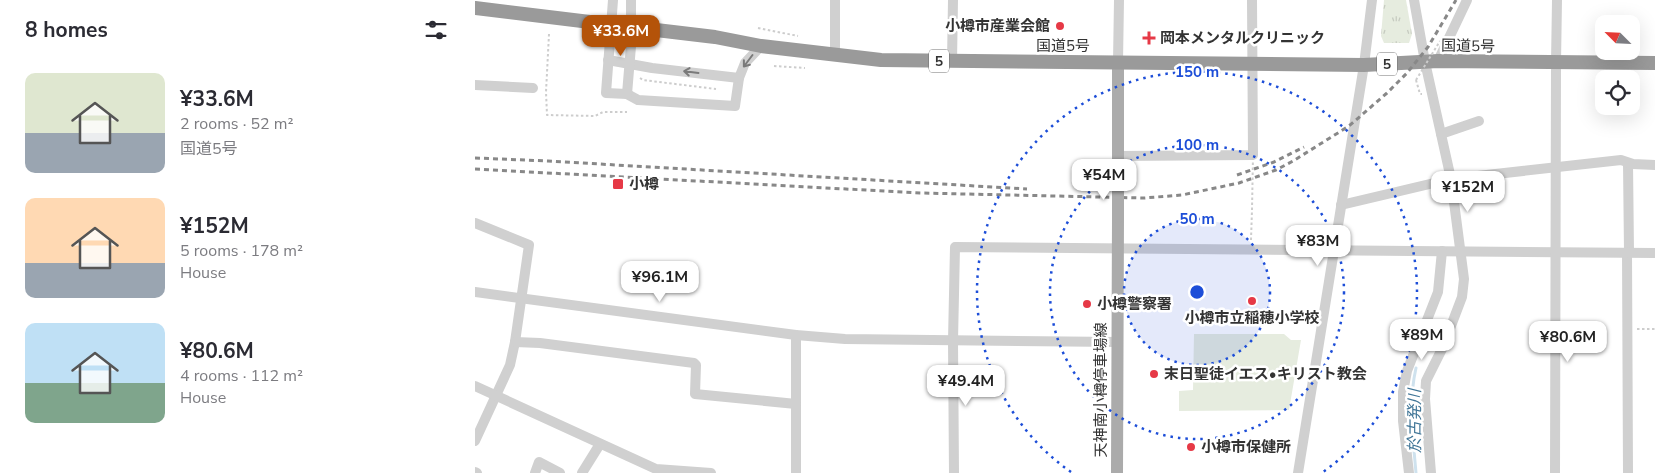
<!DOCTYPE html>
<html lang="en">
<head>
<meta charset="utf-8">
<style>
	:root { --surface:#fff; --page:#f7f7f7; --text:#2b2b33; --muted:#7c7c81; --accent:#b45309 }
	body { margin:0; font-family:"Nunito Sans","Noto Sans JP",sans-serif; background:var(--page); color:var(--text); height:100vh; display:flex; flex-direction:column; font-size:19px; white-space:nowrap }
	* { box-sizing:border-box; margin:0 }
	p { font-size:16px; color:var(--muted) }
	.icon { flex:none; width:28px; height:28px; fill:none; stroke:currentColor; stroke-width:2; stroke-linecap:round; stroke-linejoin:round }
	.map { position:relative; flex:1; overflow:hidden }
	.details { display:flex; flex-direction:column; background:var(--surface); width:475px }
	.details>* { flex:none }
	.needle { width:32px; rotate:294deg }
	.controls { position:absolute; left:1120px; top:15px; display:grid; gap:10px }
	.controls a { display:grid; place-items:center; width:45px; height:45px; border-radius:10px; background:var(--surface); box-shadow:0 5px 20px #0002; font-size:25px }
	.price { position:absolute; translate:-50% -42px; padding:0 11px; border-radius:10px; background:#fff; color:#222; font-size:16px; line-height:32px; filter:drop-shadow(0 1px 2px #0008) }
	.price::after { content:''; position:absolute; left:50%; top:30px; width:15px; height:11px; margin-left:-8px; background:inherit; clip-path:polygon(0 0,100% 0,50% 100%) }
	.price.active { background:var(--accent); color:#fff }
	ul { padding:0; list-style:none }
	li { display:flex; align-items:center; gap:15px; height:125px; padding:0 25px }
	li span { display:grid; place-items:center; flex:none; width:140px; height:100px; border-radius:10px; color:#555 }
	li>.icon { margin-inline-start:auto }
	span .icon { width:60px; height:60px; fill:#fffc; stroke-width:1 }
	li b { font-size:21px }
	h2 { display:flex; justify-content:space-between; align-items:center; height:60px; padding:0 25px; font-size:21px }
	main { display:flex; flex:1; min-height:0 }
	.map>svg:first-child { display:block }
</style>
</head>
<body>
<main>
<section class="details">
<h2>8 homes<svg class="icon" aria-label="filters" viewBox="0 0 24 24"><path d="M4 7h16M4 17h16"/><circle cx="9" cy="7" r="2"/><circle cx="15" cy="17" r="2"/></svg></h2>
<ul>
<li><span style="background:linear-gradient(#dfe7d0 60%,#9aa5b1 0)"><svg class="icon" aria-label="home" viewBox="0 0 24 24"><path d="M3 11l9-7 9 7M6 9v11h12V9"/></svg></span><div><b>¥33.6M</b><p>2 rooms · 52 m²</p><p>国道5号</p></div></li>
<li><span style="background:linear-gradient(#ffd9b3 65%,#9aa5b1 0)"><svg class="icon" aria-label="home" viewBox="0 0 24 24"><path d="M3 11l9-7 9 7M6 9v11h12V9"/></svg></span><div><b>¥152M</b><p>5 rooms · 178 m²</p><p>House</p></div></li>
<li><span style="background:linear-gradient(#bfe0f5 60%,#7fa58c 0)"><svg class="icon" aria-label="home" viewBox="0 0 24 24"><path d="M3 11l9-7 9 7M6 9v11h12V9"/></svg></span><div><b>¥80.6M</b><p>4 rooms · 112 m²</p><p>House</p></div></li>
</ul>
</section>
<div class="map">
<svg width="1180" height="473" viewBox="0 0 1180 473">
	<defs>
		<pattern id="park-tufts" width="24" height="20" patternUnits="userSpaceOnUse" patternTransform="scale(1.25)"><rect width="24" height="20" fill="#e6ecdf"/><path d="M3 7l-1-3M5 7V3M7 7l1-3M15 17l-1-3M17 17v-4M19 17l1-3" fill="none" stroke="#c6cbc0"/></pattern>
	</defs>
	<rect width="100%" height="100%" fill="#fff"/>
	<path fill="#e6ecdf" d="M719 334H809L816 340H826L814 410 704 411V391L718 390Z"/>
	<path fill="url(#park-tufts)" d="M909 0H931L937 34 934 43H909L906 36Z"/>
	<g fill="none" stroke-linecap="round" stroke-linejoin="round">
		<path stroke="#cfe2ee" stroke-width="3" d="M941 473C938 437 933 403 941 368"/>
		<g stroke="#cdcdcd" stroke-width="2" stroke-dasharray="2.5 2.5" stroke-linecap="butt">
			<path d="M283 28 323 36"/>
			<path d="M74 34 71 92 72 115 120 116 128 112H152"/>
			<path d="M299 66 330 68"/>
			<path d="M165 78 168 80 241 89"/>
			<path d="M941 80 945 94H947"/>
			<path d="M776 240 777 210"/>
			<path d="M1162 329H1180"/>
		</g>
		<g stroke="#d0d0d0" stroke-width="10">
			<path d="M138 0 131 93 152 94 163 100 260 106 264 78 270 63 286 46"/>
			<path d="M939 0 950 62 976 179 989 279 987 297 968 347 951 381 950 399 956 473"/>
			<path d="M360 55V0"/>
			<path d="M133 60 177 68 264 78"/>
			<path d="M963 61 992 0"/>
			<path d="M477 62 478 0"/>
			<path d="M643 62 644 0"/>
			<path d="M0 85 58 88"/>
			<path d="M152 94 156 46V0"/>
			<path d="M966 134 1004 121"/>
			<path d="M644 156 778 155 777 0"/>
			<path d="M1153 163 1154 252"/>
			<path d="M866 205 976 179 1146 160 1158 164 1180 165"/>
			<path d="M0 223 54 245 40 342 35 365 0 441"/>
			<path d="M1152 252 1153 473"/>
			<path d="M0 292 321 335 370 339 643 342"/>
			<path d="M321 335V473"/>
			<path d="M40 342 65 343 219 363 221 365 220 394 321 404"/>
			<path d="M0 386 181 469 236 473"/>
			<path d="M0 472 2 473"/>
			<path d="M60 473 64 462 85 473"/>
			<path d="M107 473 125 444"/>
			<path d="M479 473 478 341 480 247 1180 253"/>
			<path d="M823 473 889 65 897 0"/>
			<path d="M934 473 928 421V392L932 371 963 292 967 251"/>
			<path d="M1080 473 1081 63 1082 0"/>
		</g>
		<g stroke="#ababab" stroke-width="12">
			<path d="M643 62V186"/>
			<path d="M642 473 643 217"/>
		</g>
		<path stroke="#9a9a9a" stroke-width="14" d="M0 8 156 27 240 37 286 46 406 60 889 65 963 61 1180 63"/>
		<g stroke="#888" stroke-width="3" stroke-dasharray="5 4" stroke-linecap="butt">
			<path d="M0 158 73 161 552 189"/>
			<path d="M0 169 445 193 669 198 707 195 764 183 801 170 818 161 874 126 912 93 932 73 953 47 981 0"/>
			<path d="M762 175 799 162 829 147"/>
		</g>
		<g stroke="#cdcdcd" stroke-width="2" stroke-dasharray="2.5 2.5" stroke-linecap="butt">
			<path d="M941 80 965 41"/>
			<path d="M777 210 778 155"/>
		</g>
		<path stroke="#ababab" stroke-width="12" d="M643 217V186"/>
	</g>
	<defs><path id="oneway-shaft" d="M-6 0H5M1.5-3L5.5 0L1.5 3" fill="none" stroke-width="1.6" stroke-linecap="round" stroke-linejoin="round" transform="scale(1.25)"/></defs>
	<g stroke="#7a7a7a">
		<use href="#oneway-shaft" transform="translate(273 61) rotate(127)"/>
		<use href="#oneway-shaft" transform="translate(216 72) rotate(-173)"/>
	</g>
	<circle cx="722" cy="292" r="73" fill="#1d4ed8" fill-opacity=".12"/>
	<g fill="none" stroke="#1d4ed8" stroke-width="2.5" stroke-dasharray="2.5 5">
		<circle cx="722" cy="292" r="73"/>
		<circle cx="722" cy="292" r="147"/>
		<path d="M596 472A220 220 0 1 1 848 472"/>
	</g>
	<g fill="#e63946" stroke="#fff" stroke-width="2">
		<circle cx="585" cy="26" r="5"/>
		<path d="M671.5 30.5h5v5h5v5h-5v5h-5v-5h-5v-5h5z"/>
		<rect x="137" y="178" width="12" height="12" rx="2.5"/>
		<circle cx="777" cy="301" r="5"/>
		<circle cx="612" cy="304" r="5"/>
		<circle cx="679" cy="374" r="5"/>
		<circle cx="716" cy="447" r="5"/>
	</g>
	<g text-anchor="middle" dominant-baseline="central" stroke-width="5" stroke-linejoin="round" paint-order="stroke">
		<g fill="#fff" stroke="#707070" stroke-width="1">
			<rect x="454" y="49.5" width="20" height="23" rx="4"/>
			<rect x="902" y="52.5" width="20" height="23" rx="4"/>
		</g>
		<g font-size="14" font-weight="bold" fill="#333">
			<text x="464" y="61">5</text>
			<text x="912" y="64">5</text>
		</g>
		<g font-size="15" font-weight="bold" fill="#333" stroke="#fff" text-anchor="start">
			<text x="575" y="26" text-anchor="end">小樽市産業会館</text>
			<text x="685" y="38">岡本メンタルクリニック</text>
			<text x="154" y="184">小樽</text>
			<text x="622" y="304">小樽警察署</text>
			<text x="777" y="318" text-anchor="middle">小樽市立稲穂小学校</text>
			<text x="689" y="374">末日聖徒イエス•キリスト教会</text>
			<text x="726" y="447">小樽市保健所</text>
		</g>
		<g font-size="15" fill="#333" stroke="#fff">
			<text x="588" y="46">国道5号</text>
			<text transform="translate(993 46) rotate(1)">国道5号</text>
			<text transform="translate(626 390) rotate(-90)">天神南小樽停車場線</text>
		</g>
		<g font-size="16" font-style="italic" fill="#3f7597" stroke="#fff">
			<text transform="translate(940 421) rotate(-90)">於古発川</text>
		</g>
	</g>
	<circle cx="722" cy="292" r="8" fill="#1d4ed8" stroke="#fff" stroke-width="2.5"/>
	<g font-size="15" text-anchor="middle" font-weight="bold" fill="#1d4ed8" stroke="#fff" stroke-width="5" stroke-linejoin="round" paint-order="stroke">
		<text x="722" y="77">150 m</text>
		<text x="722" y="150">100 m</text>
		<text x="722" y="224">50 m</text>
	</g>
</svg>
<div class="controls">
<a><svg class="needle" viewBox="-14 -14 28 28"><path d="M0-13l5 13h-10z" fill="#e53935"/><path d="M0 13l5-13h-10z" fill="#7c7c81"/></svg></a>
<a><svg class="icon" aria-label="locate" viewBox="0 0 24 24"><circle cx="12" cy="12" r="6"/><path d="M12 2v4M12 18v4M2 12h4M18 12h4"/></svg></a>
</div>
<b class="price active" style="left:146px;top:57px">¥33.6M</b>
<b class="price" style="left:629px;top:201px">¥54M</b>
<b class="price" style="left:993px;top:213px">¥152M</b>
<b class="price" style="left:843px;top:267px">¥83M</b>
<b class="price" style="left:185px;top:303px">¥96.1M</b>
<b class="price" style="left:947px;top:361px">¥89M</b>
<b class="price" style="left:1093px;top:363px">¥80.6M</b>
<b class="price" style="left:491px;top:407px">¥49.4M</b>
</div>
</main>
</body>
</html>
